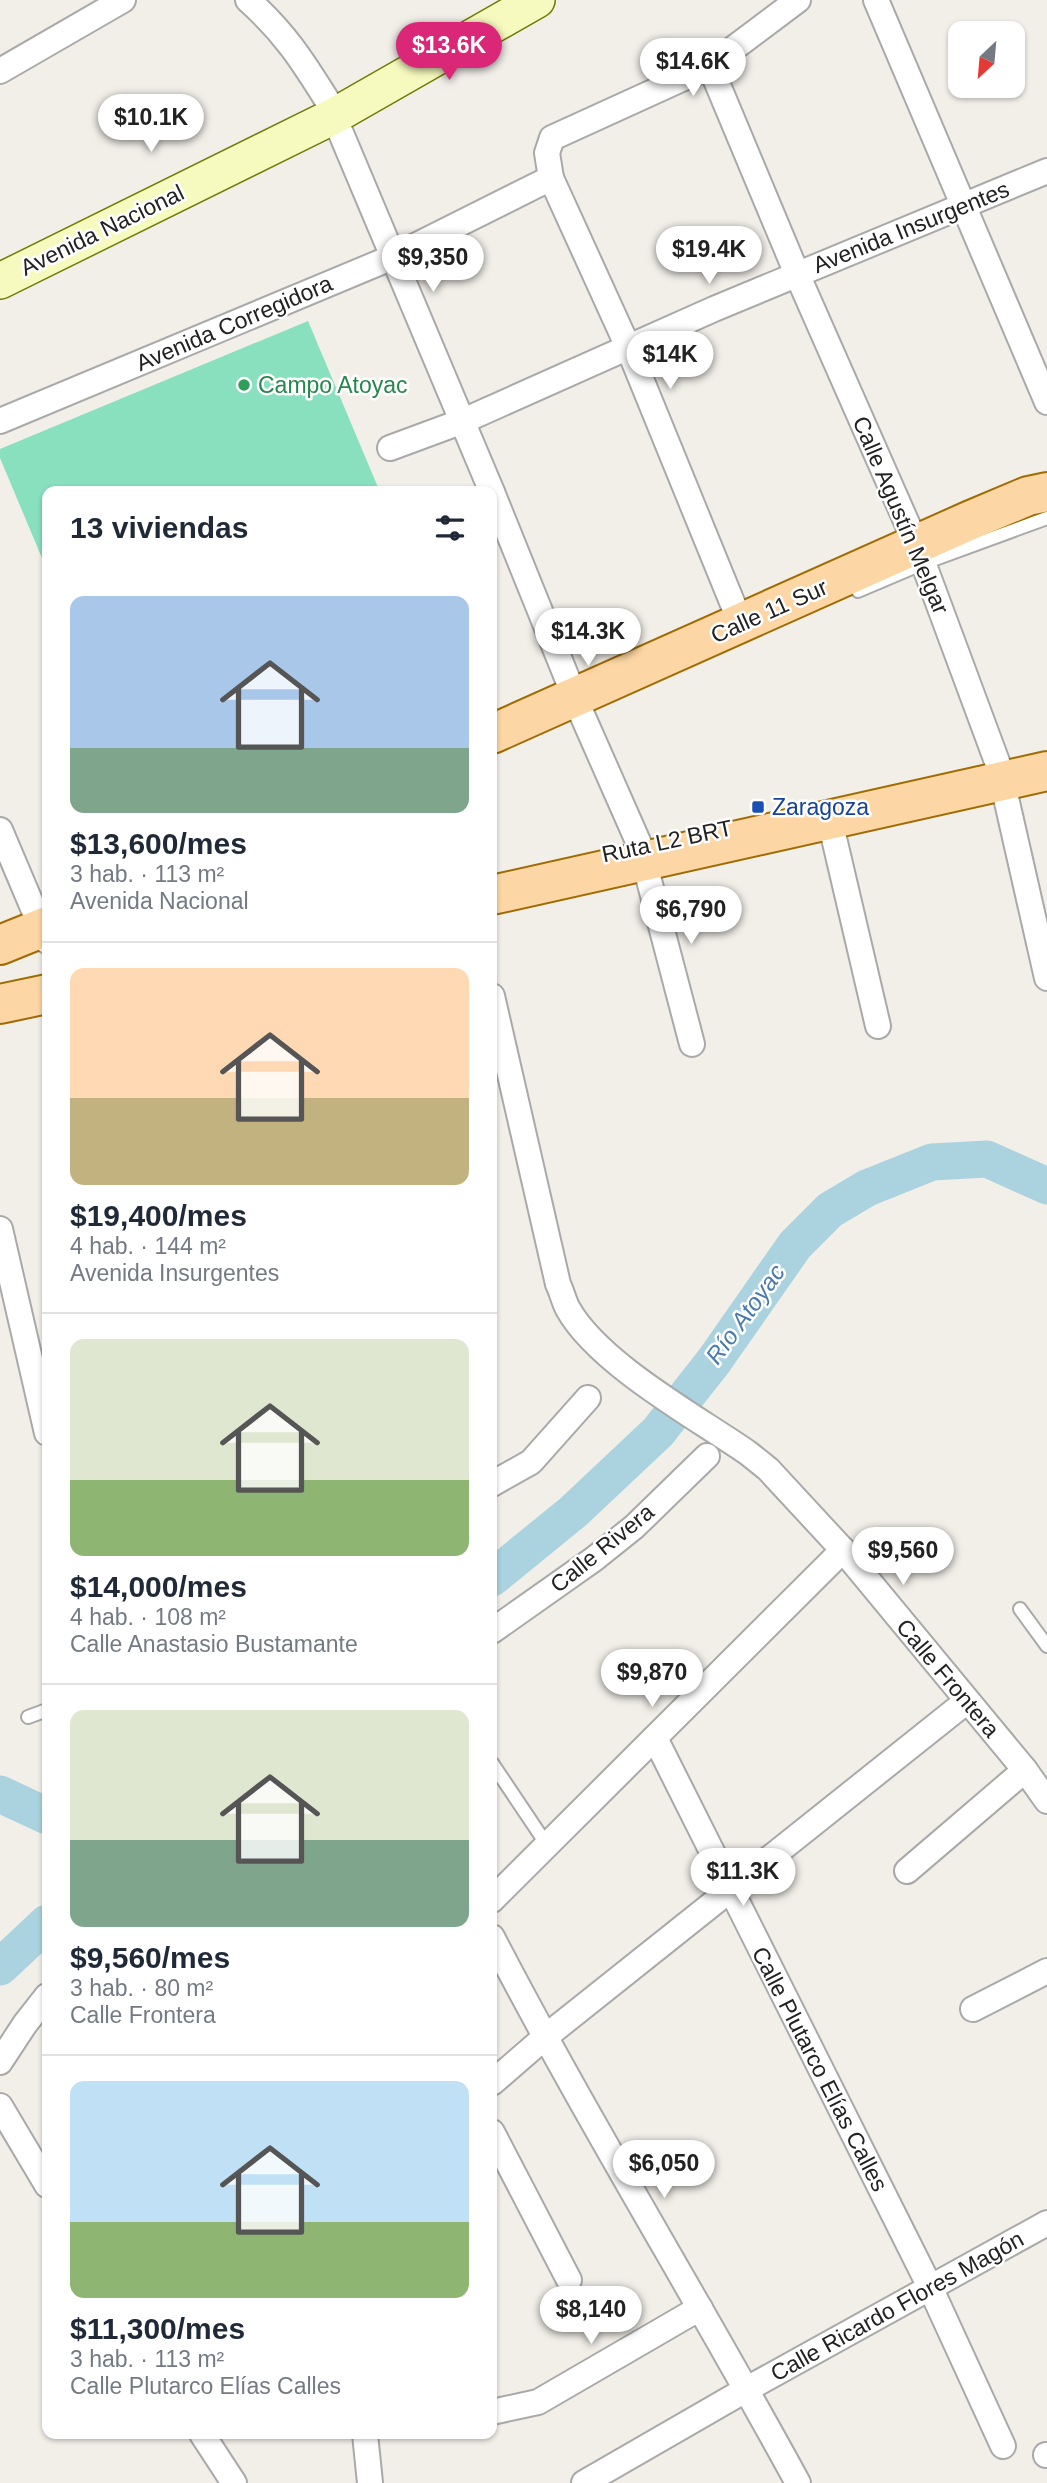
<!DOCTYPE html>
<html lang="es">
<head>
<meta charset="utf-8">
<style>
	:root { --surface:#fff; --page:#f2f2f3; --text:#1f2937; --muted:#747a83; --line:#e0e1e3; --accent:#db2777 }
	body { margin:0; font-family:Arial,sans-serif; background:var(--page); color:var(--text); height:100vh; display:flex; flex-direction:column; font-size:26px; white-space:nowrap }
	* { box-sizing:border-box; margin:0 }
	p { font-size:23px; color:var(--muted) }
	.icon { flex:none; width:38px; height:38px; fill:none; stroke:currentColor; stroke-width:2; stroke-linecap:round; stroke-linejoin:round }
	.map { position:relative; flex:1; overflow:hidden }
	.drawer { position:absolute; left:42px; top:486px; width:455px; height:1953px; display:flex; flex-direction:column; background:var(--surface); border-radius:14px; box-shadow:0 2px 5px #0004 }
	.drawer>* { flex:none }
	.needle { width:46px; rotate:206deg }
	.fabs { position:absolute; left:948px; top:21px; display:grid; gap:14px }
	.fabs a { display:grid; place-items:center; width:77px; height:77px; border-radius:14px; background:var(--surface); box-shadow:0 2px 5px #0004; font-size:35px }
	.price { position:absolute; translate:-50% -60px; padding:0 16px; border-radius:24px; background:#fff; color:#222; font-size:23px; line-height:46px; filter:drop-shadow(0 2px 4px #0008) }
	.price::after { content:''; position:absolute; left:50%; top:42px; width:21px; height:16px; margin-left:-10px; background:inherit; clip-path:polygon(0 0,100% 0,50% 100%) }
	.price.active { background:var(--accent); color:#fff }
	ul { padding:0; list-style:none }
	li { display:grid; align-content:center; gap:14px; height:371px; padding:0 28px }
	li+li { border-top:2px solid var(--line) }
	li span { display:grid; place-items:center; height:217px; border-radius:14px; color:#555 }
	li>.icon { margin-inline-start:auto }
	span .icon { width:126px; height:126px; fill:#fffc; stroke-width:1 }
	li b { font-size:30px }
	h2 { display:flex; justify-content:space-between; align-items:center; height:84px; padding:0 28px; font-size:30px }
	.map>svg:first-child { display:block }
</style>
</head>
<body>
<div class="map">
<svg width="1047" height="2483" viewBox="0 0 1047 2483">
	<rect width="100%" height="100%" fill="#f2efe9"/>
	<path fill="#88e0be" d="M308 321 380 492H47V570L0 458V449Z"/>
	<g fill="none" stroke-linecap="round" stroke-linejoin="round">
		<g stroke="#aad3df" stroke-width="37">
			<path d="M492 1578 573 1512 658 1432 714 1361 795 1245 830 1210 867 1188 932 1162 987 1159 1047 1186"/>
			<path d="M0 1794 47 1816"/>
			<path d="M0 1967 47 1923"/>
		</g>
		<g stroke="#a9a9a9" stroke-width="16">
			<g id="lane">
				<path d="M858 591 924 563 1047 518"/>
				<path d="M1020 1609 1047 1646"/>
				<path d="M28 1717 47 1710"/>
				<path d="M492 1763 547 1845"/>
			</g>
		</g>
		<g stroke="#a9a9a9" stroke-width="28">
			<g id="street">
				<path d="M248 0C284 32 302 60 327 100L492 492"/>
				<path d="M876 0 1047 402"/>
				<path d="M710 66 797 274 917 546 999 767 1047 978"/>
				<path d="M0 71 123 0"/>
				<path d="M0 421 393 257 551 178"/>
				<path d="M390 448 463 421 714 309 1047 171"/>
				<path d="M492 492 580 710 640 846 692 1044"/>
				<path d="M741 624 628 347 551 178 547 153 552 138 710 66 798 0"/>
				<path d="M830 821 878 1026"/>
				<path d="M0 830 47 941"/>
				<path d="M492 996 558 1284C562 1292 564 1302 568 1309 599 1364 696 1417 748 1453L768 1469 843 1550 1025 1770 1047 1801"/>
				<path d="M0 1229 47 1433"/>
				<path d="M492 1484 531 1462 588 1398"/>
				<path d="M492 1631 594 1559 634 1527 707 1456"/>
				<path d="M655 1738 930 2287 1003 2446"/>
				<path d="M907 1871 1025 1770"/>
				<path d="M492 1900 843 1550"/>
				<path d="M492 1937C588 2122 698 2299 798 2483"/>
				<path d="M973 2009 1047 1971"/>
				<path d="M0 2062 25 2024 47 1996"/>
				<path d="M492 2083 544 2038 967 1701"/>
				<path d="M0 2106 47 2185"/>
				<path d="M492 2132 569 2280"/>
				<path d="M492 2412 538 2402 700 2308"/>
				<path d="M202 2434 234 2483"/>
				<path d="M365 2434 370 2483"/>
				<path d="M1046 2455H1047"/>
				<path d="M584 2483 747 2389 1047 2223"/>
			</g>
		</g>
		<g stroke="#707d05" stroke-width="38">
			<path id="secondary" d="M0 281 334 116 537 0"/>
		</g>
		<g stroke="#a06b00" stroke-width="42">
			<g id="primary">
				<path d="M492 734 971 520 1028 496 1047 492"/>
				<path d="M492 895 1047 771"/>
				<path d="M0 945 47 926"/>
				<path d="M0 1004 47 994"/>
			</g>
		</g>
		<use href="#lane" stroke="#fff" stroke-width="12"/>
		<use href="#street" stroke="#fff" stroke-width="24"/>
		<use href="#secondary" stroke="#f7fabf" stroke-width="35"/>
		<use href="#primary" stroke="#fcd6a4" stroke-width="38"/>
	</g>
	<circle fill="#2e9e5b" stroke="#fff" stroke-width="2.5" cx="244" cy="385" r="7"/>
	<rect fill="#1a4fb4" stroke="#fff" stroke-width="2.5" x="751" y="800" width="14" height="14" rx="3.5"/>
	<g text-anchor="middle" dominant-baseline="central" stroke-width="5" stroke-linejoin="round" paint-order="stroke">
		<g font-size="23" fill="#222" stroke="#fff">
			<text transform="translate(911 227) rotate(-22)">Avenida Insurgentes</text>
			<text transform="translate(102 230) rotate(-26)">Avenida Nacional</text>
			<text transform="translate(234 323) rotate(-23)">Avenida Corregidora</text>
			<text transform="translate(901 515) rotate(67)">Calle Agustín Melgar</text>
			<text transform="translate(769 611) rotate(-24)">Calle 11 Sur</text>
			<text transform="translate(667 841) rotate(-12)">Ruta L2 BRT</text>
			<text transform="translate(602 1548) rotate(-39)">Calle Rivera</text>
			<text transform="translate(948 1678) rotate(50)">Calle Frontera</text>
			<text transform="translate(820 2069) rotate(63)">Calle Plutarco Elías Calles</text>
			<text transform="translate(897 2306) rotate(-29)">Calle Ricardo Flores Magón</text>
		</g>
		<g font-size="23" fill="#27864d" stroke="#fff" text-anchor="start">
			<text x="258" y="385">Campo Atoyac</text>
		</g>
		<g font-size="23" fill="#164399" stroke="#fff" text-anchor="start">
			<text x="772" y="807">Zaragoza</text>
		</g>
		<g font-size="24" font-style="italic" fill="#4a7aab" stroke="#fff">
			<text transform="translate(745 1314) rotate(-54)">Río Atoyac</text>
		</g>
	</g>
</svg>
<div class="fabs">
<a><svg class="needle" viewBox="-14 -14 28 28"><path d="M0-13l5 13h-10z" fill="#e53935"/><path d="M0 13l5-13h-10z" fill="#747a83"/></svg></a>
</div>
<b class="price active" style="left:449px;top:82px">$13.6K</b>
<b class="price" style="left:693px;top:98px">$14.6K</b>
<b class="price" style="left:151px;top:154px">$10.1K</b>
<b class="price" style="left:709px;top:286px">$19.4K</b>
<b class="price" style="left:433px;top:294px">$9,350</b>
<b class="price" style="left:670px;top:391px">$14K</b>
<b class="price" style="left:588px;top:668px">$14.3K</b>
<b class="price" style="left:691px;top:946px">$6,790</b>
<b class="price" style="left:903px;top:1587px">$9,560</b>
<b class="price" style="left:652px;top:1709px">$9,870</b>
<b class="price" style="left:743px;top:1908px">$11.3K</b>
<b class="price" style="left:664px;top:2200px">$6,050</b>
<b class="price" style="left:591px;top:2346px">$8,140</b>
<section class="drawer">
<h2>13 viviendas<svg class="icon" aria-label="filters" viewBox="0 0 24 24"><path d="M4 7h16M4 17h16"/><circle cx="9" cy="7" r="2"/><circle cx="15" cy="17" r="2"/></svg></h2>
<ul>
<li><span style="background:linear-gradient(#a9c7e8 70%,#7fa58c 0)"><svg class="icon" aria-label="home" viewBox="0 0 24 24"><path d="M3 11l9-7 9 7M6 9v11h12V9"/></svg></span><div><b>$13,600/mes</b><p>3 hab. · 113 m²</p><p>Avenida Nacional</p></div></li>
<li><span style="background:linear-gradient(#ffd9b3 60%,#c2b280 0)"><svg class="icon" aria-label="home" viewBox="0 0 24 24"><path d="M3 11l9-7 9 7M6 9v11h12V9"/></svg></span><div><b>$19,400/mes</b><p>4 hab. · 144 m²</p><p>Avenida Insurgentes</p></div></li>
<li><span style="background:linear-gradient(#dfe7d0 65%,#8fb573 0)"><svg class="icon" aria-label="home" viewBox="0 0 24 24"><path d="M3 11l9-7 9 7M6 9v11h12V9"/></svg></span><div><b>$14,000/mes</b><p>4 hab. · 108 m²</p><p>Calle Anastasio Bustamante</p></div></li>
<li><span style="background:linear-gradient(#dfe7d0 60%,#7fa58c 0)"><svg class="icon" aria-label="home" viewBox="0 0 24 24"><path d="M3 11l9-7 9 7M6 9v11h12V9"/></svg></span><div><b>$9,560/mes</b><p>3 hab. · 80 m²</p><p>Calle Frontera</p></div></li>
<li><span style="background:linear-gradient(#bfe0f5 65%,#8fb573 0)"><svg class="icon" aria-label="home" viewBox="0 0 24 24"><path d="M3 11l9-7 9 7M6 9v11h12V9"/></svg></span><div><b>$11,300/mes</b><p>3 hab. · 113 m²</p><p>Calle Plutarco Elías Calles</p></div></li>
</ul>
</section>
</div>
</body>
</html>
